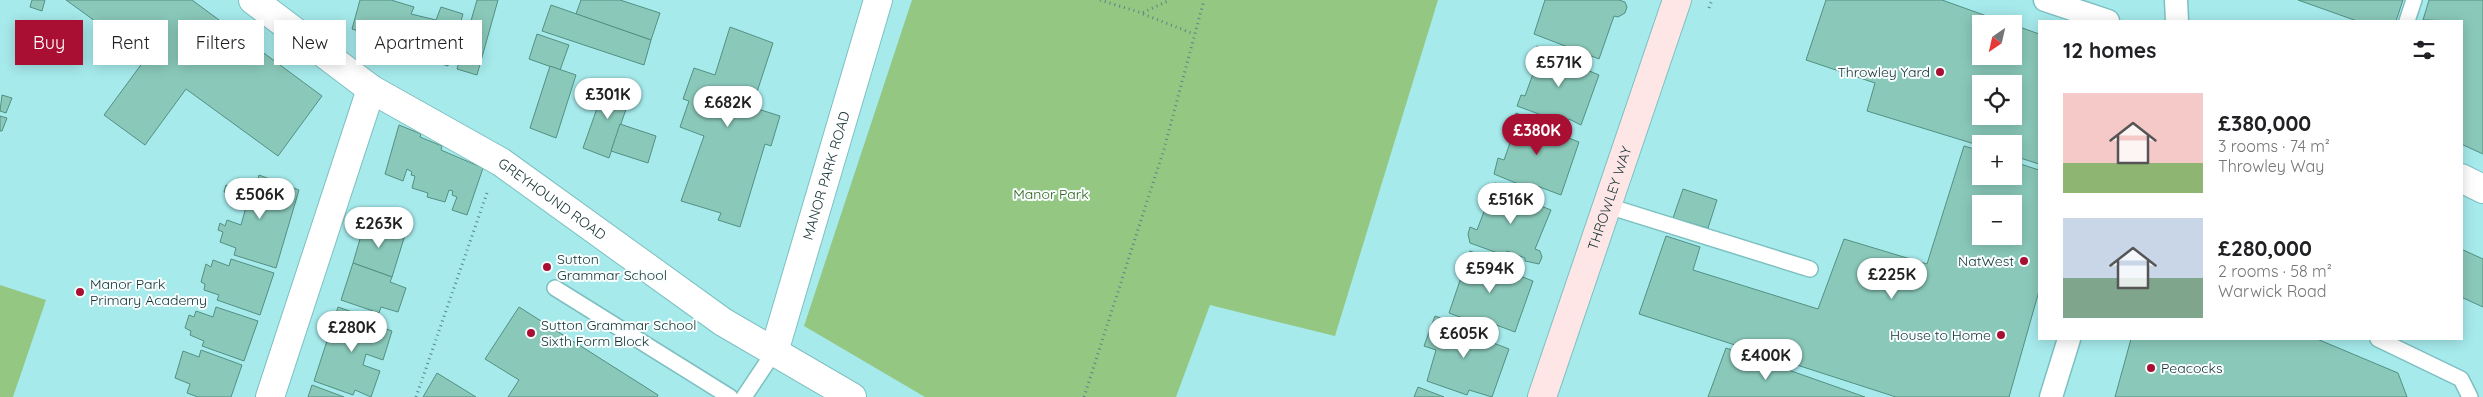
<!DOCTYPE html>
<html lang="en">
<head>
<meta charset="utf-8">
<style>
	:root { --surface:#fff; --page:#f2f2f2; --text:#202124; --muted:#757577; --accent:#a80f32 }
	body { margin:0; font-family:Quicksand,sans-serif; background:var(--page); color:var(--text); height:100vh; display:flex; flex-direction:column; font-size:19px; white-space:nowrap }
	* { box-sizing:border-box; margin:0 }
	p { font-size:16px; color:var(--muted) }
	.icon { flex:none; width:28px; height:28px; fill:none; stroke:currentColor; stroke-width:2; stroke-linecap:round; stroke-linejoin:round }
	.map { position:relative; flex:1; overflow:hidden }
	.drawer { position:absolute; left:2038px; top:20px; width:425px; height:320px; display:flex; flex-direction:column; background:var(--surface); border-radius:0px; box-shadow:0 2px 12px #0003 }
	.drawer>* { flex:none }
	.hud { position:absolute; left:15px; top:20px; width:475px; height:45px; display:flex; gap:10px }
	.needle { width:32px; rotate:214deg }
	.tools { position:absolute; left:1972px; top:15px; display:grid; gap:10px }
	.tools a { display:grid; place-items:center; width:50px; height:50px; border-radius:0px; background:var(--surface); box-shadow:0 2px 12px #0003; font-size:25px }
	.price { position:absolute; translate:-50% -42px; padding:0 11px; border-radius:18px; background:#fff; color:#222; font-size:16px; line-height:32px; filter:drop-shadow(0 1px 2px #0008) }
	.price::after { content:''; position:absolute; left:50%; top:30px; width:15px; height:11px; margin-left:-8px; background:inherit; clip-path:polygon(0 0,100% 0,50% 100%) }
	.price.current { background:var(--accent); color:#fff }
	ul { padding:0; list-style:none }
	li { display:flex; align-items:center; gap:15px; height:125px; padding:0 25px }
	li span { display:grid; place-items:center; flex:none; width:140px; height:100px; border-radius:0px; color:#555 }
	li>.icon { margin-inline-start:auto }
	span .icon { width:60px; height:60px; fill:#fffc; stroke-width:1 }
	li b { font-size:21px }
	h2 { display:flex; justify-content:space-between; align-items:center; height:60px; padding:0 25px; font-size:21px }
	.pill { padding:0 18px; border-radius:0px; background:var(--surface); box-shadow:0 2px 12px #0003; font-size:18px; line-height:45px }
	.pill.current { background:var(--accent); color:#fff }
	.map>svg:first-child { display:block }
</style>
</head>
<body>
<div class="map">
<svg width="2483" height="397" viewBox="0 0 2483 397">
	<rect width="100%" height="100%" fill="#a6eaec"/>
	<g fill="#94c782">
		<path d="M912 0H1438L1335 336 1210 305 1176 397H925L804 326Z"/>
		<path d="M0 285 46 300 13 397H0Z"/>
	</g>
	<g fill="#8ac9ba" stroke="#529082" fill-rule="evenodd">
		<path d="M32 0H45L42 11 30 7Z"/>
		<path d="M66 0H192L322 96 278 156 186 89 145 145 104 115 146 58Z"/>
		<path d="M360 0H391L414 7 411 14 436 20 441 7 463 14 448 66 395 50 397 44 352 29Z"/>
		<path d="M477 0H498L477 75 457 69Z"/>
		<path d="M581 0H620L660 13 651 40 576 14Z"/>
		<path d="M1545 0H1619L1625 2 1627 7 1625 13 1618 17 1614 16 1599 59 1534 34Z"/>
		<path d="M1826 0H1942L2009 24H1981V56H2014V25L2039 34V164L2014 156V144H1981V146L1867 111 1875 83 1806 60ZM1981 84H2014V116H1981Z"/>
		<path d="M2298 0H2403L2396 21H2357Z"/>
		<path d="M2429 0H2483V154L2461 144V21L2423 20Z"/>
		<path d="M551 5 651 40 644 65 542 31Z"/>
		<path d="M730 27 773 43 755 98 742 95 739 103 780 116 771 146 765 144 740 227 718 220 721 213 681 201 704 136 680 127 689 101 683 99 694 68 715 75Z"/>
		<path d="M537 34 569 45 560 70 529 59Z"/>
		<path d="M1537 46 1589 65 1587 70 1599 75 1581 125 1569 119 1566 124 1517 106 1521 95 1525 96 1538 60 1534 58Z"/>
		<path d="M550 66 576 75 556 138 530 128Z"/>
		<path d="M606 83 632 92 609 158 583 148Z"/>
		<path d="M2 95 12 98 6 113 0 111Z"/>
		<path d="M1516 113 1563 131 1561 135 1579 142 1561 195 1537 186 1535 191 1494 174 1498 158 1504 160 1516 126 1512 125Z"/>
		<path d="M0 116 7 118 2 131H0Z"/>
		<path d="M620 124 656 136 648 163 611 151Z"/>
		<path d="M399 125 421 134 420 137 442 146 441 150 483 168 467 215 452 210 457 197 452 195 453 191 449 190 445 202 427 197 428 193 412 188 415 176 411 175 412 172 407 169 403 181 385 174Z"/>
		<path d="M1964 146 1981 151V176H2014V162L2039 170V291L2009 397H1896L1639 314 1666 236 1700 247 1693 270 1818 309 1844 239 1927 264ZM1981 204H2014V236H1981Z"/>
		<path d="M259 175 299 190 276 268 234 255 236 248 220 242 223 232 218 230 220 223 225 226 227 220 241 225 246 207 234 204 236 196 224 192 226 185 235 188 238 178 257 184Z"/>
		<path d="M1495 183 1533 197 1531 202 1551 210 1535 249 1540 251 1542 257 1539 264 1525 261V258L1507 251 1506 256 1470 243 1468 234 1470 227 1477 230Z"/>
		<path d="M1683 189 1717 200 1708 228 1673 218Z"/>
		<path d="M365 222 405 235 392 277 353 263Z"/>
		<path d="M2461 249 2483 259V307L2461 297Z"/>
		<path d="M1470 251 1503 264 1502 269 1533 281 1515 332 1491 323 1490 328 1449 313Z"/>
		<path d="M231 259 274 273 260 315 217 300 219 295 204 290 205 284 201 282 206 264 211 267 213 260 229 266Z"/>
		<path d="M353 263 392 277 390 282 406 288 398 312 381 307 379 313 341 300Z"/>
		<path d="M216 307 258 321 244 361 202 346 204 341 190 335 191 331 185 328 189 315 194 317 196 311 213 317Z"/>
		<path d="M338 307 375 320 373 324 392 331 383 360 366 354 363 365 380 371 371 397 355 390 353 395 314 381Z"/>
		<path d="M519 307 658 395 657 397H508L519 380 485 359Z"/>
		<path d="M1435 316 1485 334 1483 339 1509 349 1492 397 1469 390 1467 395 1427 381 1436 350 1424 346Z"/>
		<path d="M2131 339H2317L2398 373 2407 397H2115Z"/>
		<path d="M1726 348 1865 397H1708Z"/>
		<path d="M201 350 242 365 231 397H198L187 393 190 384 175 378 183 351 199 357Z"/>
		<path d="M437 373 476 397H423Z"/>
		<path d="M312 385 344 397H308Z"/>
		<path d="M1418 387 1444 397H1414Z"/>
	</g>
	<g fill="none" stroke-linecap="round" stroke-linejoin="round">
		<g stroke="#7dc0c1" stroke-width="18">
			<g id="service">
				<path d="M2407 21 2414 0"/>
				<path d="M1608 206 1810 269"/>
				<path d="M555 288 730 397"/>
				<path d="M2378 339 2461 379 2470 397"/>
				<path d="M744 397 774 352"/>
			</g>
		</g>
		<g stroke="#7dc0c1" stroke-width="25">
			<g id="pedestrian">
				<path d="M2045 0 2108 21"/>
				<path d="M2176 0 2177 21"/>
				<path d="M2051 397 2069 339"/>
			</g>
		</g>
		<g stroke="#7dc0c1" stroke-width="30">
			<g id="minor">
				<path id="s1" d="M253 0 371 89 501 162 723 322 852 397"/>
				<path d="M2461 178 2483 189"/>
				<path id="s2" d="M774 352 878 0"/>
				<path d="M270 397 371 89"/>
			</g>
		</g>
		<g stroke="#7dc0c1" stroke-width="30">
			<g id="secondary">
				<path id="s3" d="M1542 397 1677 0"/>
			</g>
		</g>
		<g stroke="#578687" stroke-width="3" stroke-dasharray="1 4" stroke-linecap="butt">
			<path d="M1100 0 1142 13 1170 0"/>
			<path d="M1709 8 1712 0"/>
			<path d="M1143 14 1194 34"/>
			<path d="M416 397 488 190"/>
			<path d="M1084 397 1164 149 1204 0"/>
		</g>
		<use href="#service" stroke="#fff" stroke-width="15"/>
		<use href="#pedestrian" stroke="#fff" stroke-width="22"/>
		<use href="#minor" stroke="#fff" stroke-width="28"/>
		<use href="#secondary" stroke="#fee6e6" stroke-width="28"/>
	</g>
	<g fill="#a80f32" stroke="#f8fefe" stroke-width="2">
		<circle cx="1940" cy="72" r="5"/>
		<circle cx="2024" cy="261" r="5"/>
		<circle cx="547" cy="267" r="5"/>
		<circle cx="80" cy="292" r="5"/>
		<circle cx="531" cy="333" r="5"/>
		<circle cx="2001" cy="335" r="5"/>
		<circle cx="2151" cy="368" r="5"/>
	</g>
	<g text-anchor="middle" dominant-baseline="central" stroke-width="4" stroke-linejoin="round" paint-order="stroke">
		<g font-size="14" fill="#122e2f" stroke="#f8fefe" text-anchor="start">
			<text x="1930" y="72" text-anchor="end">Throwley Yard</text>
			<text x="557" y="259">Sutton<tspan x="557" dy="16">Grammar School</tspan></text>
			<text x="2014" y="261" text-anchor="end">NatWest</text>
			<text x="90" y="284">Manor Park<tspan x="90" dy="16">Primary Academy</tspan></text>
			<text x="541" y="325">Sutton Grammar School<tspan x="541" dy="16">Sixth Form Block</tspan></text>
			<text x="1991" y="335" text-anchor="end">House to Home</text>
			<text x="2161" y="368">Peacocks</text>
		</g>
		<g font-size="14" fill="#122e2f" stroke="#f8fefe">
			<text stroke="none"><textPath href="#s2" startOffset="184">MANOR PARK ROAD</textPath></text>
			<text stroke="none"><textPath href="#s1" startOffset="360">GREYHOUND ROAD</textPath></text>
			<text stroke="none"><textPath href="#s3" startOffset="210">THROWLEY WAY</textPath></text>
		</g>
		<g font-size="14" fill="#30611b" stroke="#f8fefe">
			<text x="1051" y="194">Manor Park</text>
		</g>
	</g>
</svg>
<div class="tools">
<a><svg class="needle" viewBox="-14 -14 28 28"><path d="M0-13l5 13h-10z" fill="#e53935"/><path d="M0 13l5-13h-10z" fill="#757577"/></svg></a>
<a><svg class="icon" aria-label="locate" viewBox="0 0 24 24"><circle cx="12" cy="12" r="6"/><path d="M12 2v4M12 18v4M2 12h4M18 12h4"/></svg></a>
<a>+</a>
<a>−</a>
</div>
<b class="price" style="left:1559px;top:88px">£571K</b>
<b class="price" style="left:608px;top:120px">£301K</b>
<b class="price" style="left:728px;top:128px">£682K</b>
<b class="price current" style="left:1537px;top:156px">£380K</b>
<b class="price" style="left:260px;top:220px">£506K</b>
<b class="price" style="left:1511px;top:225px">£516K</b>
<b class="price" style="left:379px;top:249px">£263K</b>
<b class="price" style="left:1490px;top:294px">£594K</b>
<b class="price" style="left:1892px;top:300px">£225K</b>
<b class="price" style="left:352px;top:353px">£280K</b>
<b class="price" style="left:1464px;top:359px">£605K</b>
<b class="price" style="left:1766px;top:381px">£400K</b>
<div class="hud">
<a class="pill current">Buy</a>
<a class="pill">Rent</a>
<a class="pill">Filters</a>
<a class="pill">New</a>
<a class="pill">Apartment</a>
</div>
<section class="drawer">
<h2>12 homes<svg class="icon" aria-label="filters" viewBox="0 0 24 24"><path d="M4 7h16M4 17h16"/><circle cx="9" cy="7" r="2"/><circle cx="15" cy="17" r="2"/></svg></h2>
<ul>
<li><span style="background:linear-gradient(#f6c9c9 70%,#8fb573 0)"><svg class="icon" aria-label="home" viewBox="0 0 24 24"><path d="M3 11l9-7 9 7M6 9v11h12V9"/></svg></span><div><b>£380,000</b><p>3 rooms · 74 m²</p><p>Throwley Way</p></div></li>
<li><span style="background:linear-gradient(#c9d6e8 60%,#7fa58c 0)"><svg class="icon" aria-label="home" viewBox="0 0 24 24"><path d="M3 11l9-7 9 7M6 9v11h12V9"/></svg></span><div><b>£280,000</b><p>2 rooms · 58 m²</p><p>Warwick Road</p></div></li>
</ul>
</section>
</div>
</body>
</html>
